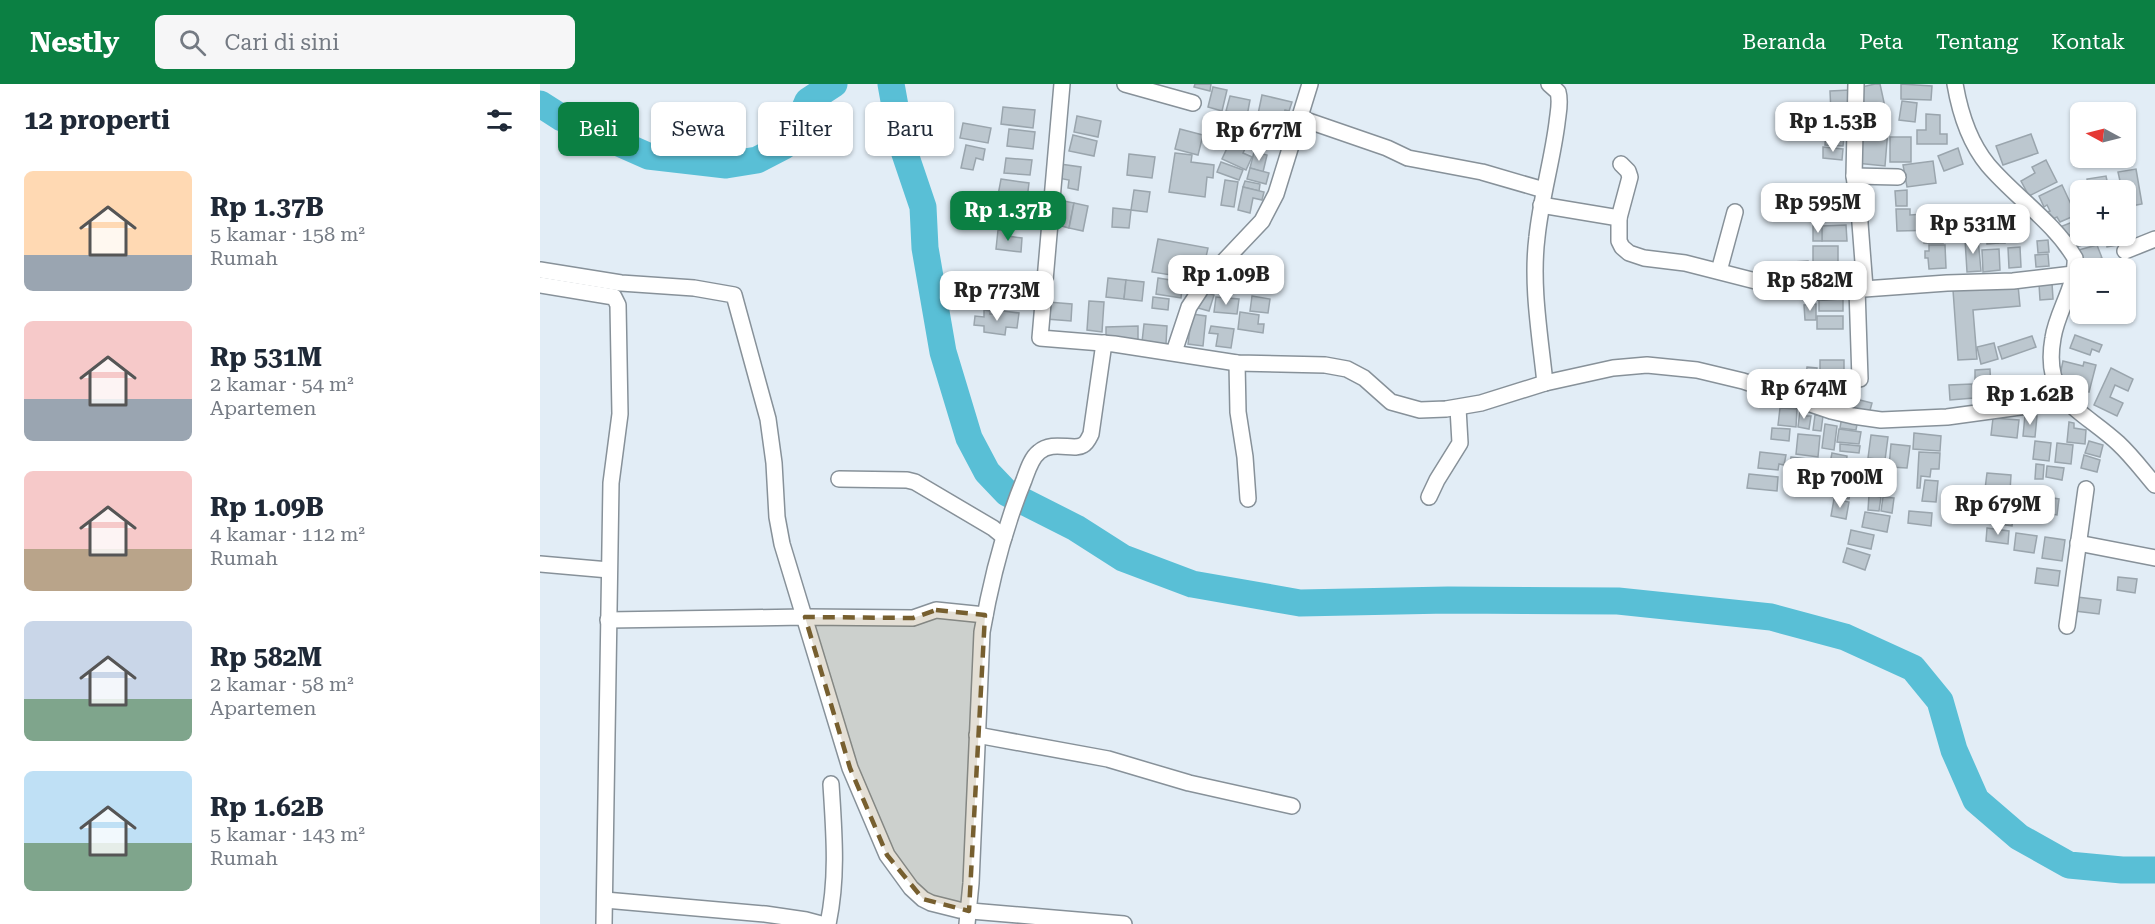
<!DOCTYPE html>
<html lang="id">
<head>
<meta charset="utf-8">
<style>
	:root { --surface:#fff; --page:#f6f6f7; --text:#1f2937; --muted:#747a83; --accent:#0b8043 }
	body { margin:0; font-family:"Roboto Serif",serif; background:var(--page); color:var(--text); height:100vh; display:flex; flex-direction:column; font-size:22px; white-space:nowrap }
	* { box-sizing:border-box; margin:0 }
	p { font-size:20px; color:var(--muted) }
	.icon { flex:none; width:33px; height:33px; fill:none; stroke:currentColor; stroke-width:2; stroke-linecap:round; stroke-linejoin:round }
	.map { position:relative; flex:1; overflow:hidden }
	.drawer { display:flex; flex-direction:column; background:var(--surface); width:540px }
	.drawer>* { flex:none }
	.guide { position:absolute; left:18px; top:18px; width:570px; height:54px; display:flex; gap:12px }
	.needle { width:39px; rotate:277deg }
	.buttons { position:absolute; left:1530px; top:18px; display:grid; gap:12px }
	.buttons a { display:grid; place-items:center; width:66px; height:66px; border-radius:9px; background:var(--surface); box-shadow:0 2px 4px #0004; font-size:30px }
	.price { position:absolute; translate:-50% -51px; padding:0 14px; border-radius:12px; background:#fff; color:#222; font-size:20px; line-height:39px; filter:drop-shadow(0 2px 3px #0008) }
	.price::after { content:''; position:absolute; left:50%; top:36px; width:18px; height:14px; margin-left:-9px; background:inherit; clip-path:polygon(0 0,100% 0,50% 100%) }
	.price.on { background:var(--accent); color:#fff }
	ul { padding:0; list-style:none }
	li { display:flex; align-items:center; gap:18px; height:150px; padding:0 24px }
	li span { display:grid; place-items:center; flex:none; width:168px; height:120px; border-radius:9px; color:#555 }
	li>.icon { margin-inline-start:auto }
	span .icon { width:72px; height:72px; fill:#fffc; stroke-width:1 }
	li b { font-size:26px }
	h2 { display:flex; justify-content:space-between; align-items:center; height:72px; padding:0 24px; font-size:26px }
	.pill { padding:0 21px; border-radius:9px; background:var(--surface); box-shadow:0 2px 4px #0004; font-size:21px; line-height:54px }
	.pill.on { background:var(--accent); color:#fff }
	header { display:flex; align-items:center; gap:36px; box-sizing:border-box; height:84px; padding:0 30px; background:var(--accent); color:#fff }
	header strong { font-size:28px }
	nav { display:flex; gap:33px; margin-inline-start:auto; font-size:21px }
	.search { width:420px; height:54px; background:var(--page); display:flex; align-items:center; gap:15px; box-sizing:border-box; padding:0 21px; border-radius:9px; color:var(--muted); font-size:22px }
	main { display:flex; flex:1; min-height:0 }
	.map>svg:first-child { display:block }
</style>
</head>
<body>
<header>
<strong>Nestly</strong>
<div class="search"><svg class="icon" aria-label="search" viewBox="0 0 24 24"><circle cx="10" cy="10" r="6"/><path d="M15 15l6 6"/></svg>Cari di sini</div>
<nav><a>Beranda</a><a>Peta</a><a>Tentang</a><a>Kontak</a></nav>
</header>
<main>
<section class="drawer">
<h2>12 properti<svg class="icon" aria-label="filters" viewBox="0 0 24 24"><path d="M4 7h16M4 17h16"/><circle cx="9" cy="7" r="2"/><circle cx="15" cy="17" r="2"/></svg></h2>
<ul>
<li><span style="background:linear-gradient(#ffd9b3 70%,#9aa5b1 0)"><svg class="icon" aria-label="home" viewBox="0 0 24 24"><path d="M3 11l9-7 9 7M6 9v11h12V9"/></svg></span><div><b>Rp 1.37B</b><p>5 kamar · 158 m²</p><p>Rumah</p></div></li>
<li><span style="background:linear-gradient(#f6c9c9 65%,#9aa5b1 0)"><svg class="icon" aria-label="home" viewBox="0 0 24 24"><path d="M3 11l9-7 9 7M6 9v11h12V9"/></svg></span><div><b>Rp 531M</b><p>2 kamar · 54 m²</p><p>Apartemen</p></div></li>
<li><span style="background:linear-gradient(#f6c9c9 65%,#b9a48a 0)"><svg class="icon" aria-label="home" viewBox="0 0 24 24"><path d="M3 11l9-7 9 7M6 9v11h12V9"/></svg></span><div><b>Rp 1.09B</b><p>4 kamar · 112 m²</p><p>Rumah</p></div></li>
<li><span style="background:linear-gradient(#c9d6e8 65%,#7fa58c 0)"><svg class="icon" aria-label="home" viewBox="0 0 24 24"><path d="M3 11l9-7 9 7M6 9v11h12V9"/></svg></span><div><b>Rp 582M</b><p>2 kamar · 58 m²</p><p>Apartemen</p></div></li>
<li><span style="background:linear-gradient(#bfe0f5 60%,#7fa58c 0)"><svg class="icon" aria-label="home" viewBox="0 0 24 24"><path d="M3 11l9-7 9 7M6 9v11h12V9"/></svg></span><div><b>Rp 1.62B</b><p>5 kamar · 143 m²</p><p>Rumah</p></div></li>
</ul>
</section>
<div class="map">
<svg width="1615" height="840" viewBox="0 0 1615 840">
	<rect width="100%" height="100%" fill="#e2edf6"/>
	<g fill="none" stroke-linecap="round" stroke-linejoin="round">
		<g stroke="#59bfd6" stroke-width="27">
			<path d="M351 0 362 61 383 123 385 164 403 268 429 354 447 388 467 409 536 444 583 474 652 500 760 519 908 516 1078 517 1231 533 1305 553 1373 584 1400 617 1414 666 1436 716 1479 753 1529 781 1582 786H1615"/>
			<path d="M0 20 22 34 108 72 186 81 217 76 244 62 258 40 268 17 294 0"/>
		</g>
	</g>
	<g fill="#bcc7cf" stroke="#9aa5ad" stroke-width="1.5">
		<path d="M655 0H671L670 7 654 3Z"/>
		<path d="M1335 0H1340L1345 23 1323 28 1317 4Z"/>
		<path d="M1361 0 1392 2 1391 16 1361 15Z"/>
		<path d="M673 3 687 6 682 27 668 23Z"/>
		<path d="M1310 6 1311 28 1291 29 1290 7Z"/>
		<path d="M722 11 752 18 749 27 745 26 742 36 718 30Z"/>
		<path d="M690 12 710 16 707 32 686 27Z"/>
		<path d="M1362 17 1377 19 1375 38 1359 36Z"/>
		<path d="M463 23 495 26 493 44 461 40Z"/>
		<path d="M1386 30 1400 31V50H1407V60H1377V46H1386Z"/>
		<path d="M537 32 561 37 558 53 534 48Z"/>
		<path d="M1287 32 1306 34 1303 62 1285 61Z"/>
		<path d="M423 39 451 44 448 59 420 54Z"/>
		<path d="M1327 43 1348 45 1345 82 1316 79 1319 48 1327 49Z"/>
		<path d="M469 45 495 48 493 65 467 62Z"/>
		<path d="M640 45 663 51 658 71 635 65Z"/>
		<path d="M695 47 710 54 703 69 712 73 706 86 682 75Z"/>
		<path d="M1491 50 1498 69 1463 81 1456 62Z"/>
		<path d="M533 51 557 57 554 72 529 67Z"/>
		<rect x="1350" y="53" width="21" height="25"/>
		<path d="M426 61 445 65 443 76 436 74 433 86 421 84Z"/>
		<path d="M1283 63 1303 65 1302 76 1283 74Z"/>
		<path d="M1418 64 1423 80 1404 87 1398 72Z"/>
		<path d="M714 68 727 71 723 88 710 84Z"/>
		<path d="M635 69 652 71 651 78 674 81 673 94 667 93 665 113 629 108Z"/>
		<path d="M589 70 615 73 612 94 587 91Z"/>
		<path d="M466 74 492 76 490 91 464 89Z"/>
		<path d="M1506 76 1517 98 1489 112 1481 97 1495 89 1492 83Z"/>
		<path d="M1393 77 1396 99 1367 103 1363 81Z"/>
		<path d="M681 78 703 86 699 96 677 88Z"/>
		<path d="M520 80 541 83 538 106 528 104 529 96 518 94Z"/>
		<path d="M710 84 729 89 726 100 707 95Z"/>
		<path d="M1596 85 1602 120 1586 123V106H1582L1578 88Z"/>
		<path d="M1566 92 1569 106H1549L1547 95Z"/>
		<path d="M461 95 489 99 487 115 458 111Z"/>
		<path d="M685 96 698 98 694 123 681 121Z"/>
		<path d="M705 97 720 100 719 107 703 103Z"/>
		<path d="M1522 101 1536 131 1520 138 1517 133 1511 136 1507 128 1510 127 1507 121 1504 123 1499 112Z"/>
		<path d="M703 103 724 108 722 116 713 114 710 129 698 126Z"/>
		<path d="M594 106 610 108 607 128 591 126Z"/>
		<path d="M1367 106V122H1356L1355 107Z"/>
		<path d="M1304 107 1305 124 1275 125 1274 108Z"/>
		<path d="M519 116 534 119 529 144 514 140Z"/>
		<path d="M534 119 548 122 543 147 529 144Z"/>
		<path d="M573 124 591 126 589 144 572 143Z"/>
		<path d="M1356 125H1370V131L1400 129 1401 146 1357 147Z"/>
		<path d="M1454 128 1455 143 1445 144 1444 129Z"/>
		<path d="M1540 135V147L1524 153 1520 143Z"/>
		<path d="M1306 141 1307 157H1282V142Z"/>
		<path d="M1457 141H1464L1465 159H1458Z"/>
		<rect x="1273" y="142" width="9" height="15"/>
		<path d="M458 146 469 147 468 152 482 154 481 168 456 165Z"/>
		<path d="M1457 146 1458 159 1447 160 1446 147Z"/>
		<path d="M1403 148V159H1384V149Z"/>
		<path d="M1540 149V152H1553L1555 157 1536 163 1532 151Z"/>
		<path d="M1565 152H1582L1584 160 1567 163Z"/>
		<path d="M1438 154 1441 187 1427 188 1425 155Z"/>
		<path d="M618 155 668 164 664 182 639 178 637 192 612 188Z"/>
		<path d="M1508 156 1509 168 1498 169 1497 157Z"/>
		<path d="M1389 161H1405L1406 184 1389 185 1388 174H1385V167H1389Z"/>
		<path d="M1557 161 1562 174 1540 181 1535 167Z"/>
		<path d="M1273 162H1298V179L1273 180Z"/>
		<path d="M1480 163 1481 183 1469 184 1468 164Z"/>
		<path d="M1459 165 1460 186 1443 188 1442 166Z"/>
		<path d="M1508 170 1509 182 1496 183 1495 171Z"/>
		<path d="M1268 177 1269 199H1254L1253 178Z"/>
		<path d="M1308 182 1309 201 1274 202V183Z"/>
		<path d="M693 189 722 193 719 209 691 204Z"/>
		<path d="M568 194 586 196 584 215 566 213Z"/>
		<path d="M618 194 643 198 641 214 616 210Z"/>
		<path d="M586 196 604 198 602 217 584 215Z"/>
		<path d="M1512 199 1513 215 1500 216 1499 200Z"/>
		<path d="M1478 201 1480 222 1433 226 1437 275 1418 276 1413 206Z"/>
		<path d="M663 208 674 211 669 227 658 224Z"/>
		<path d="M1303 210V227H1279V211Z"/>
		<path d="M712 212 730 215 728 229 710 227Z"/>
		<path d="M613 213 629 215 628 226 612 224Z"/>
		<path d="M676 213 699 215 697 230 674 228Z"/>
		<path d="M549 217 564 218 562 248 547 246Z"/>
		<path d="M508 218 532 220 531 237 506 235Z"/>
		<path d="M1276 220V236H1265L1264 221Z"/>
		<path d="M444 226 450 227V230H455V226L479 229 477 244 466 243 465 251 444 248V242L434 241 435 232 444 233Z"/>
		<path d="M700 228 719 231 718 240H724L723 249 698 245Z"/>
		<path d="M652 230 666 232 663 262 648 260Z"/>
		<rect x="1277" y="232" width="26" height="13"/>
		<path d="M604 240 627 242 626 260 602 258Z"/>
		<path d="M598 242V256H566V243Z"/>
		<path d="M671 242 694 245 691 264 676 262 678 250 669 249Z"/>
		<path d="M1535 251 1562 261 1559 268 1552 265 1550 271 1530 264Z"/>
		<path d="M1492 252 1496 263 1462 275 1458 263Z"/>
		<path d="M1454 259 1458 275 1441 280 1437 263Z"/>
		<path d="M1280 276H1304V287L1280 286Z"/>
		<path d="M1523 277 1543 282 1544 278 1556 281 1549 308 1533 304 1536 295 1520 291Z"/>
		<path d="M1267 283 1277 284 1275 305 1265 304Z"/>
		<path d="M1571 284 1593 295 1588 307 1575 301 1570 313 1583 319 1577 332 1554 321Z"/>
		<path d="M1450 285 1451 306H1447V316H1439V307H1435V286Z"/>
		<path d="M1281 289 1304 290 1303 310 1279 309Z"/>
		<path d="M1432 300 1434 314 1410 316 1409 301Z"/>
		<path d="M1296 310 1332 319 1329 330 1294 321Z"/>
		<path d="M1240 324 1257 325 1256 343 1238 341Z"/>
		<path d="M1260 326 1267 327 1266 332H1271L1269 345 1258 343Z"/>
		<path d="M1275 331 1283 332 1281 347 1273 346Z"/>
		<path d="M1485 331 1497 332 1495 353 1483 352Z"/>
		<path d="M1302 332 1318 335 1316 346 1300 344Z"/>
		<path d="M1453 334 1479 336 1477 354 1451 351Z"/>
		<path d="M1529 338 1534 339V344L1546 346 1545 360 1527 358Z"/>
		<path d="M1285 340 1297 342 1294 366 1282 364Z"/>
		<path d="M1232 344 1250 345 1249 357 1231 355Z"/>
		<path d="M1299 345 1321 348 1319 360 1297 358Z"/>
		<path d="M1374 349 1401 352 1400 367 1373 365Z"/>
		<path d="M1258 350 1280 352 1278 373 1256 370Z"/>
		<path d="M1331 351 1348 353 1345 376 1328 374Z"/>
		<path d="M1495 357 1511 359 1509 377 1493 375Z"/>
		<path d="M1549 357 1563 361 1560 373 1545 369Z"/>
		<path d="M1517 359 1533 361 1531 380 1515 378Z"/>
		<path d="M1300 360 1320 362 1319 369 1300 367Z"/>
		<path d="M1351 360 1370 362 1367 384 1349 383Z"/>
		<path d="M1220 368 1246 371 1244 381 1239 380 1238 386 1218 384Z"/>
		<path d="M1379 368 1400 369 1399 385H1391L1390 393 1381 392 1380 404H1377Z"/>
		<path d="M1292 369 1307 372 1306 381 1290 379Z"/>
		<path d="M1544 371 1560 376 1557 388 1541 384Z"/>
		<path d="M1251 373 1267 375 1266 381H1271L1270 393H1265L1264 399 1248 397Z"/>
		<path d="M1328 379 1344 381 1341 404 1325 402Z"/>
		<path d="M1496 380 1504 381 1503 395H1495Z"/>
		<path d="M1507 382 1524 384 1522 396 1506 393Z"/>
		<path d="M1285 384 1314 388 1312 401 1283 397Z"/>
		<path d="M1447 389 1471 391 1470 407 1445 405Z"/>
		<path d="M1209 390 1238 393 1237 407 1207 404Z"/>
		<path d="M1385 396 1398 397 1396 418 1382 417Z"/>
		<path d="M1282 400 1311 404 1309 415 1280 410Z"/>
		<path d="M1329 411 1341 413 1339 427 1328 426Z"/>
		<path d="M1494 411 1519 415 1517 431 1492 427Z"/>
		<path d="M1343 413 1354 414 1352 429 1341 427Z"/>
		<path d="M1294 415 1309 418 1306 435 1291 432Z"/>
		<path d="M1447 419 1474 423 1472 442 1444 438Z"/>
		<path d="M1369 427 1392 429 1391 442 1368 439Z"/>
		<path d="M1325 428 1350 432 1347 448 1322 443Z"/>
		<path d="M1447 444 1469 447 1468 460 1446 457Z"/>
		<path d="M1311 446 1334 451 1331 465 1308 460Z"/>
		<path d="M1476 449 1497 452 1494 469 1474 466Z"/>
		<path d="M1505 453 1525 456 1522 477 1502 474Z"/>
		<path d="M1307 464 1330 471 1325 486 1303 478Z"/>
		<path d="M1497 484 1520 487 1518 502 1495 499Z"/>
		<path d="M1578 493 1597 495 1595 509 1577 506Z"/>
		<path d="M1537 513 1561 516 1559 530 1535 527Z"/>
	</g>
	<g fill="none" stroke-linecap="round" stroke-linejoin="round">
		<g stroke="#879199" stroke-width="18">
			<g id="street">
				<path d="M522 0 500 254 574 260 697 279 785 281 807 285 824 294 851 318 880 326 906 325 941 319 1005 299 1073 284 1107 281 1157 286 1203 297 1291 327 1313 332 1341 336 1407 333 1525 317"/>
				<path d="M585 0 653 19"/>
				<path d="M1316 0 1314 92 1319 126 1325 204"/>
				<path d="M1415 0C1420 29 1429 58 1448 81 1475 113 1513 137 1535 174 1537 201 1517 227 1513 254 1502 316 1541 325 1578 359 1592 372 1603 387 1615 401"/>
				<path d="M760 34 847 64 868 74 942 88 1004 106"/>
				<path d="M1314 92 1358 93"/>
				<path d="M1001 121 1079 134V157L1082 163 1089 169 1104 174 1145 179 1247 205 1283 208 1407 199 1473 197 1533 190"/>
				<path d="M1079 134 1090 93 1088 87 1081 80"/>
				<path d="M1585 167 1615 155"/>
				<path d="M0 186 81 199 154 204 194 211 228 335 234 379 237 433 242 460 310 684 347 771 371 804 383 815 391 819 419 826 584 840"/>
				<path d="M1179 187 1195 128"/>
				<path d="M0 201 74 213 78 221 80 330 71 399 64 840"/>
				<path d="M1317 205 1320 295"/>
				<path d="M634 268 649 223 668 194 722 137 736 110 770 0"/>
				<path d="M697 279 698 328 705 373 708 415"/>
				<path d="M1005 299C1000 251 991 201 997 153 1001 114 1012 78 1017 39 1018 29 1021 18 1018 8L1009 0"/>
				<path d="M299 395 367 396 375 398 453 444 464 453"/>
				<path d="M889 413 897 396 920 359 918 324"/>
				<path d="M1538 459 1615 474"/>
				<path d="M0 480 69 486"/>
				<path d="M68 536 265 533 373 534 396 526 445 531"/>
				<path d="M1527 542 1546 405"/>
				<path d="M437 651 568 675 649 699 752 722"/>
				<path d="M65 816 225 830 266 836 281 840"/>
				<path d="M288 840C298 793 294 748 291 700"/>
				<path d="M427 840 431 799 442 548C451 496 464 445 484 396 487 388 491 374 499 368 512 356 534 367 543 361 547 359 549 354 551 350L564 259"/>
			</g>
		</g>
		<use href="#street" stroke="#fff" stroke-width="15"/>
	</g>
	<path fill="#775f2f" fill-opacity="0.2" stroke="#775f2f" stroke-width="4.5" stroke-dasharray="12 8" stroke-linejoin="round" d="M396 526 445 531 429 827 383 815 347 771 310 684 265 533 373 534Z"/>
</svg>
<div class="buttons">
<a><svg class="needle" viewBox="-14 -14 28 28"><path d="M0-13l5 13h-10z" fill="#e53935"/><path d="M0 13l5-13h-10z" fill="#747a83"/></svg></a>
<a>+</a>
<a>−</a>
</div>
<b class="price" style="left:1293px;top:69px">Rp 1.53B</b>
<b class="price" style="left:719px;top:78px">Rp 677M</b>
<b class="price" style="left:1278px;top:150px">Rp 595M</b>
<b class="price on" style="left:468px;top:158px">Rp 1.37B</b>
<b class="price" style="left:1433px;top:171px">Rp 531M</b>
<b class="price" style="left:686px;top:222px">Rp 1.09B</b>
<b class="price" style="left:1270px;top:228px">Rp 582M</b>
<b class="price" style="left:457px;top:238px">Rp 773M</b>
<b class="price" style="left:1264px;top:336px">Rp 674M</b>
<b class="price" style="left:1490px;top:342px">Rp 1.62B</b>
<b class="price" style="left:1300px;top:425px">Rp 700M</b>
<b class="price" style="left:1458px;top:452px">Rp 679M</b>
<div class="guide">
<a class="pill on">Beli</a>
<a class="pill">Sewa</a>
<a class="pill">Filter</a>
<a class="pill">Baru</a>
</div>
</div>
</main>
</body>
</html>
